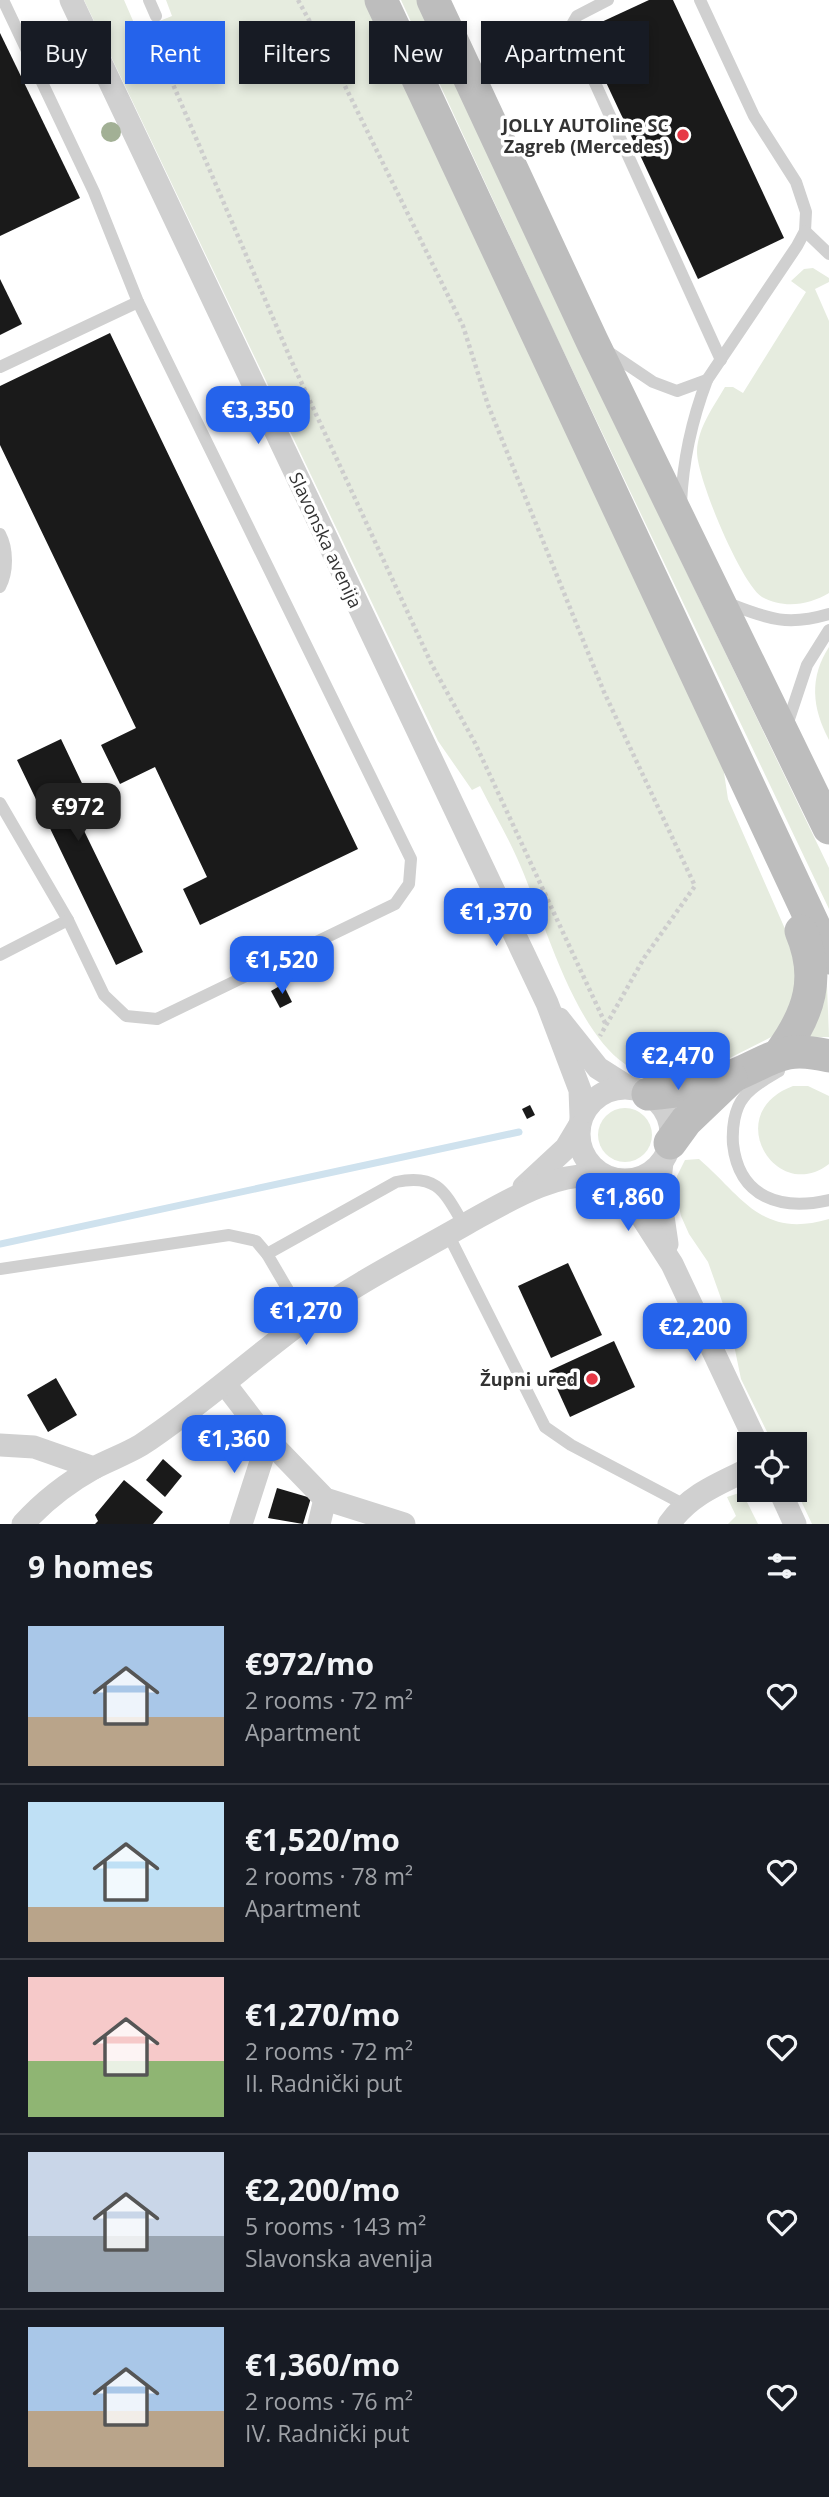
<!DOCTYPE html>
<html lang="en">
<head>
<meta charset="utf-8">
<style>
	:root { --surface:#171b24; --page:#242831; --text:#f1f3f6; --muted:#9ea1a6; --line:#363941; --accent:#2563eb }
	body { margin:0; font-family:"Open Sans",sans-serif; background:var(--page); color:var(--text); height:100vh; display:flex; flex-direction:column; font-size:26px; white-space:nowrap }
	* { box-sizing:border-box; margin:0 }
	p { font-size:23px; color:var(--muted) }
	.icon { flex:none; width:38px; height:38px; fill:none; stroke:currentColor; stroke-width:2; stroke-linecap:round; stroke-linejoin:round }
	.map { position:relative; height:1524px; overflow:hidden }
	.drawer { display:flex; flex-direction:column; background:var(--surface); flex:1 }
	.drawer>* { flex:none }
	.hud { position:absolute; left:21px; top:21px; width:788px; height:63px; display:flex; gap:14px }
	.fabs { position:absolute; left:737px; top:1432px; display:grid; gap:14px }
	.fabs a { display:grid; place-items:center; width:70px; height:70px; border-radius:0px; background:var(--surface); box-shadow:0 4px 10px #0003; font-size:35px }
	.price { position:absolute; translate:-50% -60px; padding:0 16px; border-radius:14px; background:var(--accent); color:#fff; font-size:23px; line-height:46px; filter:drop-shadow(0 2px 4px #0008) }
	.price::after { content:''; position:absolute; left:50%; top:42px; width:21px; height:16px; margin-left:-10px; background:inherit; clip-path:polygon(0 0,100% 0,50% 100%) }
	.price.selected { background:#222; color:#fff }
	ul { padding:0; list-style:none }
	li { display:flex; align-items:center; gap:21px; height:175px; padding:0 28px }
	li+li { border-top:2px solid var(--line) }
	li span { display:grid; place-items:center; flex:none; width:196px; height:140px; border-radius:0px; color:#555 }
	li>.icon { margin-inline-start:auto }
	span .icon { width:84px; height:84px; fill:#fffc; stroke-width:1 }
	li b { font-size:30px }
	h2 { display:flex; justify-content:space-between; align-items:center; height:84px; padding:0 28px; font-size:30px }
	.pill { padding:0 24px; border-radius:0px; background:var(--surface); box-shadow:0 4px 10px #0003; font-size:24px; line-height:63px }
	.pill.selected { background:var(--accent); color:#fff }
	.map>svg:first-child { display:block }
</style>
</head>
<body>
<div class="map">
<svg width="829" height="1524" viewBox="0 0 829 1524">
	<rect width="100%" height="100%" fill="#fff"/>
	<g fill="#e6ecdf">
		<path d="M84 0H124L137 30 172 16 166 0H369L723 766 728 799 800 963 785 1030 706 1070 701 1062C676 1072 651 1081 625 1064 572 1028 543 915 517 858 506 833 492 810 480 786L472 790 438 741Z"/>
		<path d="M401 0H420L565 320 829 868V909L549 321Z"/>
		<path d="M813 268 829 278V282L815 289 829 321V593C809 605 784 609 762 597 741 584 696 476 697 451 698 427 714 406 725 387H733L743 393 806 292 791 281 804 269Z"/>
		<path d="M829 647V740C812 708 809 678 829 647Z"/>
		<path d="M827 985 829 1037H807L823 1005Z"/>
		<path d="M793 1086H808L829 1096V1164C776 1205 720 1113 793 1086Z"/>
		<circle cx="625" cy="1135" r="27"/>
		<path d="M699 1159C743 1197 761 1239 829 1219V1524H812L795 1488 794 1444H773L741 1379 729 1321 708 1262 689 1234 681 1216 677 1197V1176L685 1160Z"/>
		<path d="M742 1492 758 1524H728L736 1516 727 1497Z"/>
	</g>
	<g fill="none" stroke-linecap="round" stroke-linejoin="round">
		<path stroke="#cfe2ee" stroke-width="7" d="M0 1244 519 1132"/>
	</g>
	<g fill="#1a1a1a">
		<path d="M649 0H673L784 238 698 279 582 31Z"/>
		<path d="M0 33 80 198 0 236Z"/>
		<path d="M0 279 22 324 0 335Z"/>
		<path d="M110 333 358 849 200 925 183 889 207 877 155 767 120 784 101 745 136 728 0 445V386Z"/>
		<path d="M61 739 89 798 72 806 143 952 116 965 17 760Z"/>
		<path d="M283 984 292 1002 280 1008 271 991Z"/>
		<path d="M530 1105 535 1115 527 1119 522 1109Z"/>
		<path d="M568 1263 602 1335 551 1358 518 1286Z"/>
		<path d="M614 1341 635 1387 570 1417 549 1371Z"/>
		<path d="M56 1378 77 1415 48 1432 27 1395Z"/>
		<path d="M163 1459 182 1476 165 1497 146 1480Z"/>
		<path d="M124 1480 163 1512 153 1524H95L98 1521 95 1515Z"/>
		<path d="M277 1488 311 1498 303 1524 268 1518Z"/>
	</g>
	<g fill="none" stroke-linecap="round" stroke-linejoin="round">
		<g stroke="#cdcdcd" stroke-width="4.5" stroke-dasharray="3.5 3.5" stroke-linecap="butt">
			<path d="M298 0 345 86 463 326 488 405 604 692 695 886 644 958 600 1036"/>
			<path d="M159 32 163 61 291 360 432 665 475 743 606 1025"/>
		</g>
		<g stroke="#d0d0d0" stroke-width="12">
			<path d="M149 0 156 16"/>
			<path d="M608 0 577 16 570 28 721 360"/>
			<path d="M700 0 754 116 796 182 806 212 805 231 797 246 707 380"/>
			<path d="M805 231 829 254"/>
			<path d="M607 351 653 382 677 391 707 380C691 422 683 459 681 503"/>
			<path d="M0 367 138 302"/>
			<path d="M0 534C8 549 8 572 0 587"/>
			<path d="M725 602C767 618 785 627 829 614"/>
			<path d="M786 728 807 665 829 630"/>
			<path d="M0 803 68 920 104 995 126 1016 157 1019 395 904 409 884 411 859 138 302 94 192 3 0"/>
			<path d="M0 955 68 920"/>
			<path d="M779 1071C767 1078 752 1086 744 1097 734 1109 732 1129 733 1144 739 1198 781 1211 829 1200"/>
			<path d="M448 1234 545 1427 571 1445 683 1504"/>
			<path d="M0 1269 229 1235 256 1241 267 1254"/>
			<path d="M305 1319 267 1254 396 1182C438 1173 445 1193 464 1225"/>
		</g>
		<g stroke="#d0d0d0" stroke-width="23">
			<path d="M71 0 547 1003 580 1090 581 1116"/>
			<path d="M559 1019 598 1068 628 1087"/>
			<circle cx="625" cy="1134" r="46"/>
			<path d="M662 1162 659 1189 667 1244"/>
			<path d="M618 1180 672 1264 757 1444"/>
			<path d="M524 1187 566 1148 578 1128"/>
			<path d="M225 1384 268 1440 325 1499 404 1524"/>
			<path d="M0 1445 34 1447 94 1468"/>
			<path d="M779 1489 795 1524"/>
			<path d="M23 1524C43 1502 67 1483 94 1468 109 1460 126 1454 141 1445 199 1407 250 1360 306 1319 356 1283 412 1255 466 1224 506 1202 555 1170 604 1176"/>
			<path d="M241 1524 268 1440"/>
			<path d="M319 1524 325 1499"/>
			<path d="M669 1524C689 1495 718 1484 749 1469"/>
		</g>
		<g stroke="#bdbdbd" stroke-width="33">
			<path d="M381 0 829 958"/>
			<path d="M433 0 592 341 829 828"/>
			<path d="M781 1052C809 1013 821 978 801 931"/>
			<path d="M648 1094C676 1092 709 1086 735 1075 775 1058 783 1045 829 1056"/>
			<path d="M670 1143 686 1121 731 1078"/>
		</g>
	</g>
	<g fill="#a2b095">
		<circle cx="111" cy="132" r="10"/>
		<circle cx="237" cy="403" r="10"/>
	</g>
	<g fill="#e63946" stroke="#fff" stroke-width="2.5">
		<circle cx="683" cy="135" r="7"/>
		<circle cx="592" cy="1379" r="7"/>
	</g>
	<g text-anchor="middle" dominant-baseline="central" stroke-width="7" stroke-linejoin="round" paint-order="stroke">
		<g font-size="18" font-weight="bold" fill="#333" stroke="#fff" text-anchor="end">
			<text x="669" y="125">JOLLY AUTOline SC<tspan x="669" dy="21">Zagreb (Mercedes)</tspan></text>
			<text x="578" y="1379">Župni ured</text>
		</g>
		<g font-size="18" fill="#333" stroke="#fff">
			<text transform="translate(326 540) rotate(65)">Slavonska avenija</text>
		</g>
	</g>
</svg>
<div class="fabs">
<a><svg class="icon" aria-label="locate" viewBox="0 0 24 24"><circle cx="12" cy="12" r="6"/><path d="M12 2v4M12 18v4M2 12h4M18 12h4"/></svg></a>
</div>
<b class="price" style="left:258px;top:446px">€3,350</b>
<b class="price selected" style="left:78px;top:843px">€972</b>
<b class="price" style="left:496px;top:948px">€1,370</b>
<b class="price" style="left:282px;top:996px">€1,520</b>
<b class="price" style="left:678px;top:1092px">€2,470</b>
<b class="price" style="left:628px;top:1233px">€1,860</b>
<b class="price" style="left:306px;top:1347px">€1,270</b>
<b class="price" style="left:695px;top:1363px">€2,200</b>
<b class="price" style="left:234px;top:1475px">€1,360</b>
<div class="hud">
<a class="pill">Buy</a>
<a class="pill selected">Rent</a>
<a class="pill">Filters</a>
<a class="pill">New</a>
<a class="pill">Apartment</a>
</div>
</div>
<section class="drawer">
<h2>9 homes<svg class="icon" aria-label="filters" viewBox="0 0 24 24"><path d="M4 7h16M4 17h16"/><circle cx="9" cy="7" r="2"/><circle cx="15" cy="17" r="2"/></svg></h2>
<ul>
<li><span style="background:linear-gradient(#a9c7e8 65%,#b9a48a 0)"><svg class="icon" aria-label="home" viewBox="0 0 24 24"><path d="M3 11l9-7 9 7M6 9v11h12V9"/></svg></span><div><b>€972/mo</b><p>2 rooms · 72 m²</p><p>Apartment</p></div><svg class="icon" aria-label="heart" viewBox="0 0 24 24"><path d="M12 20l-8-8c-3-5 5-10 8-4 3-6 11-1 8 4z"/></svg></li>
<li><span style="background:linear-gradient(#bfe0f5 75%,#b9a48a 0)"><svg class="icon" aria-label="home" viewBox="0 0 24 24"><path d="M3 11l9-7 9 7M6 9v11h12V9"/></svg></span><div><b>€1,520/mo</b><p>2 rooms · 78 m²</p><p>Apartment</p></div><svg class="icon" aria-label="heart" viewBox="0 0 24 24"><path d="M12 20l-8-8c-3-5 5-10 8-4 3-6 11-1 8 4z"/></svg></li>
<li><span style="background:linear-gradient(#f6c9c9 60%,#8fb573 0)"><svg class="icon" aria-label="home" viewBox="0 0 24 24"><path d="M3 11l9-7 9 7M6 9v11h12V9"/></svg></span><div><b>€1,270/mo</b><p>2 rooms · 72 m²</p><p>II. Radnički put</p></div><svg class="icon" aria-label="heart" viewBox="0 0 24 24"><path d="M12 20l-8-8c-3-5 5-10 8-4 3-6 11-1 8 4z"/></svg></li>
<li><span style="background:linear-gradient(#c9d6e8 60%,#9aa5b1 0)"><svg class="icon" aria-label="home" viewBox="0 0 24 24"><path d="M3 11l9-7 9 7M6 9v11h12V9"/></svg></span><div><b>€2,200/mo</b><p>5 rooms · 143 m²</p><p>Slavonska avenija</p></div><svg class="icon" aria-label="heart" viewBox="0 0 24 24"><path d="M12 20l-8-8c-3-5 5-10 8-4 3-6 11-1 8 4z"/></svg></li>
<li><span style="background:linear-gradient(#a9c7e8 60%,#b9a48a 0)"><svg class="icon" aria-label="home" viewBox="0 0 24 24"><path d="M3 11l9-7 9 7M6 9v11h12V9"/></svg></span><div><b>€1,360/mo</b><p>2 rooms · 76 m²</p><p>IV. Radnički put</p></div><svg class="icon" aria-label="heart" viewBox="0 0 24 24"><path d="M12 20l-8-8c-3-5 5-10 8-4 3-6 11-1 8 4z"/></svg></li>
</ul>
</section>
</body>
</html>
